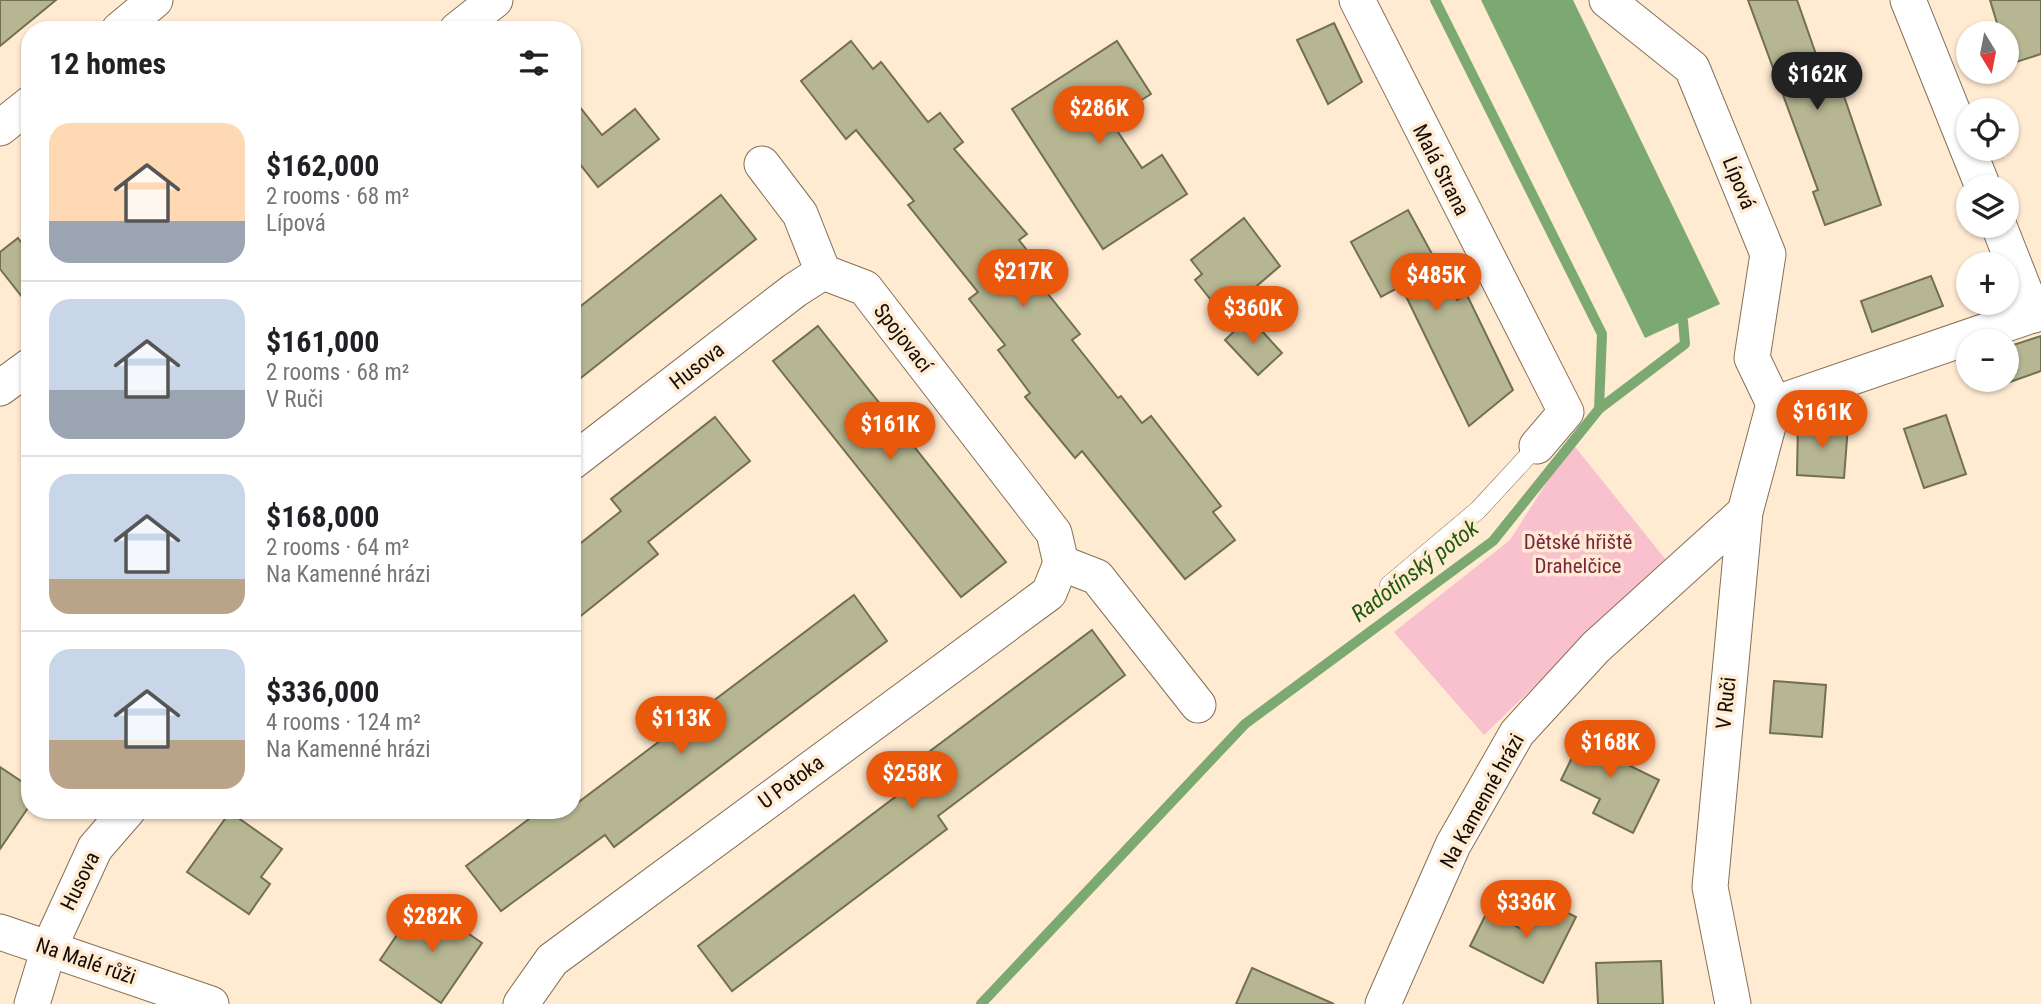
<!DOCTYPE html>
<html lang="en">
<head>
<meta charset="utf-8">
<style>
	:root { --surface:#fff; --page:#f2f2f2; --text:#202124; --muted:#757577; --line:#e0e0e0; --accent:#ea580c }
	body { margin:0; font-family:"Roboto Condensed",sans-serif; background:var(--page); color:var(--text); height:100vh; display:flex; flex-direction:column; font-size:26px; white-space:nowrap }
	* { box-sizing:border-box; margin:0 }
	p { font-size:23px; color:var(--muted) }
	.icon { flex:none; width:38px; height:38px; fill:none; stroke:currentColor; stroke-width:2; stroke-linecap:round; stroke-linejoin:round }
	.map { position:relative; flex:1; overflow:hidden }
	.sheet { position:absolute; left:21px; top:21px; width:560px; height:798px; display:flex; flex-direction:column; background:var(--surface); border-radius:28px; box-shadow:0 2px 5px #0004 }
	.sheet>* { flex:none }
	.needle { width:46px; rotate:170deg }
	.fabs { position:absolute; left:1956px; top:21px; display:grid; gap:14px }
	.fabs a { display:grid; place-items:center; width:63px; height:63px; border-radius:50%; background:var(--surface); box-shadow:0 2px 5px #0004; font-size:35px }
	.price { position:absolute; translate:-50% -60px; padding:0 16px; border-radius:24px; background:var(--accent); color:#fff; font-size:23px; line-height:46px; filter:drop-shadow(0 2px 4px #0008) }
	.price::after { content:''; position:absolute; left:50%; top:42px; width:21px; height:16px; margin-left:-10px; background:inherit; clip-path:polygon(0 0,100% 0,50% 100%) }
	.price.on { background:#222; color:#fff }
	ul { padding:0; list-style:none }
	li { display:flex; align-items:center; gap:21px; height:175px; padding:0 28px }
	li+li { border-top:2px solid var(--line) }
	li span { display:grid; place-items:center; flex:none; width:196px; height:140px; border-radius:21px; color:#555 }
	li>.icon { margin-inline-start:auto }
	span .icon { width:84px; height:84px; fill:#fffc; stroke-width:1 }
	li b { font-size:30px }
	h2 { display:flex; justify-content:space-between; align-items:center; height:84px; padding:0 28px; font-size:30px }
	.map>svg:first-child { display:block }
</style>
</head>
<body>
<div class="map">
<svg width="2041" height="1004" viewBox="0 0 2041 1004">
	<rect width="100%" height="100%" fill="#ffead2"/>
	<path fill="#f9c0cd" d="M1572 443 1666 560 1484 735 1394 632 1510 540Z"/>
	<path fill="#7ca971" d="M1481 0H1573L1720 304 1645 338Z"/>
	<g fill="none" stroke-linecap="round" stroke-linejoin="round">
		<g stroke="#7ca971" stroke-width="10">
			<path d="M1599 409 1685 344 1683 321"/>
			<path d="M981 1004 1245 724 1493 541 1599 409 1602 334 1435 0"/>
		</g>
	</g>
	<g fill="#b7b692" stroke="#72704f" stroke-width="2">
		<path d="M0 0H56L0 46Z"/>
		<path d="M1748 0H1797L1818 60 1830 55 1881 205 1825 225 1813 192 1818 190Z"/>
		<path d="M1990 0H2041V54L2010 64 2007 33H2000Z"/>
		<path d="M1334 23 1362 82 1328 104 1297 40Z"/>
		<path d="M851 41 873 69 881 62 928 122 940 113 963 142 954 149 1027 234 1019 240 1041 268 1032 274 1080 334 1072 340 1118 398 1121 396 1142 423 1151 416 1221 506 1213 512 1235 540 1185 579 1082 451 1075 458 1025 397 1030 393 998 350 1005 345 969 299 978 292 908 205 914 201 856 130 846 139 801 81Z"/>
		<path d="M1117 41 1151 94 1110 120 1142 168 1162 155 1187 194 1103 249 1012 109Z"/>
		<path d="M572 97 602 135 635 109 659 139 598 187 572 154Z"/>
		<path d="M721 195 756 239 572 385V313Z"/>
		<path d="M1408 210 1457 300 1467 295 1513 390 1469 426 1401 286 1381 297 1351 242Z"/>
		<path d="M1244 218 1280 266 1223 315 1195 280 1202 274 1191 260Z"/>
		<path d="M18 238 30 254V307L0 269V252Z"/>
		<path d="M1931 276 1943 306 1872 332 1861 301Z"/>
		<path d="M1249 317 1282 353 1258 375 1225 340Z"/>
		<path d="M818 326 1006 562 961 597 773 361Z"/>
		<path d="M2041 336V371L2007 383V347Z"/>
		<path d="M1946 415 1966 474 1924 488 1904 429Z"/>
		<path d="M715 417 750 461 648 542 658 554 572 623V550L621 511 611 499Z"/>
		<path d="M1798 422 1848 426 1844 478 1797 475Z"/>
		<path d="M854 595 887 641 614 847 605 835 501 911 466 866 541 810H572V807Z"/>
		<path d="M1092 630 1125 675 938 816 947 829 732 991 698 946 911 785 902 772Z"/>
		<path d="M1774 681 1826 685 1822 737 1770 733Z"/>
		<path d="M1587 727 1627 746 1620 761 1659 780 1633 833 1593 813 1600 799 1561 780Z"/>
		<path d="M0 767 30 787V805L0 849Z"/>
		<path d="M230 812 282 849 261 877 270 884 249 914 187 872Z"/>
		<path d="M1542 900 1576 917 1543 983 1470 946 1487 912 1526 931Z"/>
		<path d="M430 907 482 943 441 1003 380 960 401 929 410 935Z"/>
		<path d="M1661 961 1663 1004H1598L1596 963Z"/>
		<path d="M1252 968 1334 1004H1236Z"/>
	</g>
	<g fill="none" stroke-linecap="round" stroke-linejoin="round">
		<g stroke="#867055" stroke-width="19">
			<path id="lane" d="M1389 585 1478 510 1537 446"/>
		</g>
		<g stroke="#867055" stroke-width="37">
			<g id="street">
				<path d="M1357 0 1566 412 1537 446"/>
				<path d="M1607 0 1692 68 1768 254 1752 358 1774 404"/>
				<path d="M1908 0 1983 187"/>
				<path d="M119 30 155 0"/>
				<path d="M457 30 495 0"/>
				<path d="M0 128 30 104"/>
				<path d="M762 164 800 214 823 272 865 288 1054 533 1061 563"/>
				<path d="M1999 226 2034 315"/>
				<path d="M0 388 30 366"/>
				<path d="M1774 404 2041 312"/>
				<path d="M572 462 795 290 823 272"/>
				<path d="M1061 563 1097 577 1198 705"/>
				<path d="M0 932 211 1004"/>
				<path d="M32 1004 49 948 95 848 128 810"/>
				<path d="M521 1004 552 960 1049 593 1061 563"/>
				<path d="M1383 1004 1453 845 1517 733 1596 647 1745 512"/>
				<path d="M1733 1004 1710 887 1745 512 1774 404"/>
			</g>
		</g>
		<use href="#lane" stroke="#fff" stroke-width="18"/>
		<use href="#street" stroke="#fff" stroke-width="35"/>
	</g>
	<g text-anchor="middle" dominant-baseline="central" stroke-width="7" stroke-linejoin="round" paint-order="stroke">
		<g font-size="21" fill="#150d04" stroke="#ffead2">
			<text transform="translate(1441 170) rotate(63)">Malá Strana</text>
			<text transform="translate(1739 183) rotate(68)">Lípová</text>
			<text transform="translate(903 338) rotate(52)">Spojovací</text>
			<text transform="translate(697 366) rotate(-38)">Husova</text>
			<text transform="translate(1726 703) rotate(-84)">V Ruči</text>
			<text transform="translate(791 782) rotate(-36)">U Potoka</text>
			<text transform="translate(1482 801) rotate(-61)">Na Kamenné hrázi</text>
			<text transform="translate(80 881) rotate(-64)">Husova</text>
			<text transform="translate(86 961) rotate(19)">Na Malé růži</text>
		</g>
		<g font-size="21" fill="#7c2542" stroke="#ffead2">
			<text x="1578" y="542">Dětské hřiště<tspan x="1578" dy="24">Drahelčice</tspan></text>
		</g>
		<g font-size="23" font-style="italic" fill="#205b0d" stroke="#ffead2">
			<text transform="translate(1415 571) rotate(-37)">Radotínský potok</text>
		</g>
	</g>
</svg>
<div class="fabs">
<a><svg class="needle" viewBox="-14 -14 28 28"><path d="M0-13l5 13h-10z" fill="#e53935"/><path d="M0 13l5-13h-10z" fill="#757577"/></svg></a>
<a><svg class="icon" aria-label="locate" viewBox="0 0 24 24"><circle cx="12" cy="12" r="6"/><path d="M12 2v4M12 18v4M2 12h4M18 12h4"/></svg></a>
<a><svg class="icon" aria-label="layers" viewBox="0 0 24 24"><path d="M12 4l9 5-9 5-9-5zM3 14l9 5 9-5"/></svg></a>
<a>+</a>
<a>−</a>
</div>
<b class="price on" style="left:1817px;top:112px">$162K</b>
<b class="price" style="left:1099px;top:146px">$286K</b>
<b class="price" style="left:1023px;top:309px">$217K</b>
<b class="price" style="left:1436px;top:313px">$485K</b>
<b class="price" style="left:1253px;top:346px">$360K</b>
<b class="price" style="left:1822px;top:450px">$161K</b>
<b class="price" style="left:890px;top:462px">$161K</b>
<b class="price" style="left:681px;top:756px">$113K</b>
<b class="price" style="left:1610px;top:780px">$168K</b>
<b class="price" style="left:912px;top:811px">$258K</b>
<b class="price" style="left:1526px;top:940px">$336K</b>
<b class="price" style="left:432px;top:954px">$282K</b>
<section class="sheet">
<h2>12 homes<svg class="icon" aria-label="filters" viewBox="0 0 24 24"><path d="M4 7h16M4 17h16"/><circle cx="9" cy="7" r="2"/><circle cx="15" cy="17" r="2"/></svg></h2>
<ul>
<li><span style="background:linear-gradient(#ffd9b3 70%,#9aa5b1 0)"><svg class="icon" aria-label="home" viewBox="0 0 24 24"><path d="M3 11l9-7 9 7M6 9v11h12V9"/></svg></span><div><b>$162,000</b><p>2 rooms · 68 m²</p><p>Lípová</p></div></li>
<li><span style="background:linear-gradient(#c9d6e8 65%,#9aa5b1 0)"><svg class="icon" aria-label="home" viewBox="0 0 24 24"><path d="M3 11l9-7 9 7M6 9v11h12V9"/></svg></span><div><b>$161,000</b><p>2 rooms · 68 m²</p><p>V Ruči</p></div></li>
<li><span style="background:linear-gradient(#c9d6e8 75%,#b9a48a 0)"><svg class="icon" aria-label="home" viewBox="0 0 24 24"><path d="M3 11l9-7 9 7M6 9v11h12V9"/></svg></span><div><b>$168,000</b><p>2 rooms · 64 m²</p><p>Na Kamenné hrázi</p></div></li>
<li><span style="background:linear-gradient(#c9d6e8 65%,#b9a48a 0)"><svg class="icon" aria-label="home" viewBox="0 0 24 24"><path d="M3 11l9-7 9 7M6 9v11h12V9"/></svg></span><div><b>$336,000</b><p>4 rooms · 124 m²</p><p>Na Kamenné hrázi</p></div></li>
</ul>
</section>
</div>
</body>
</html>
